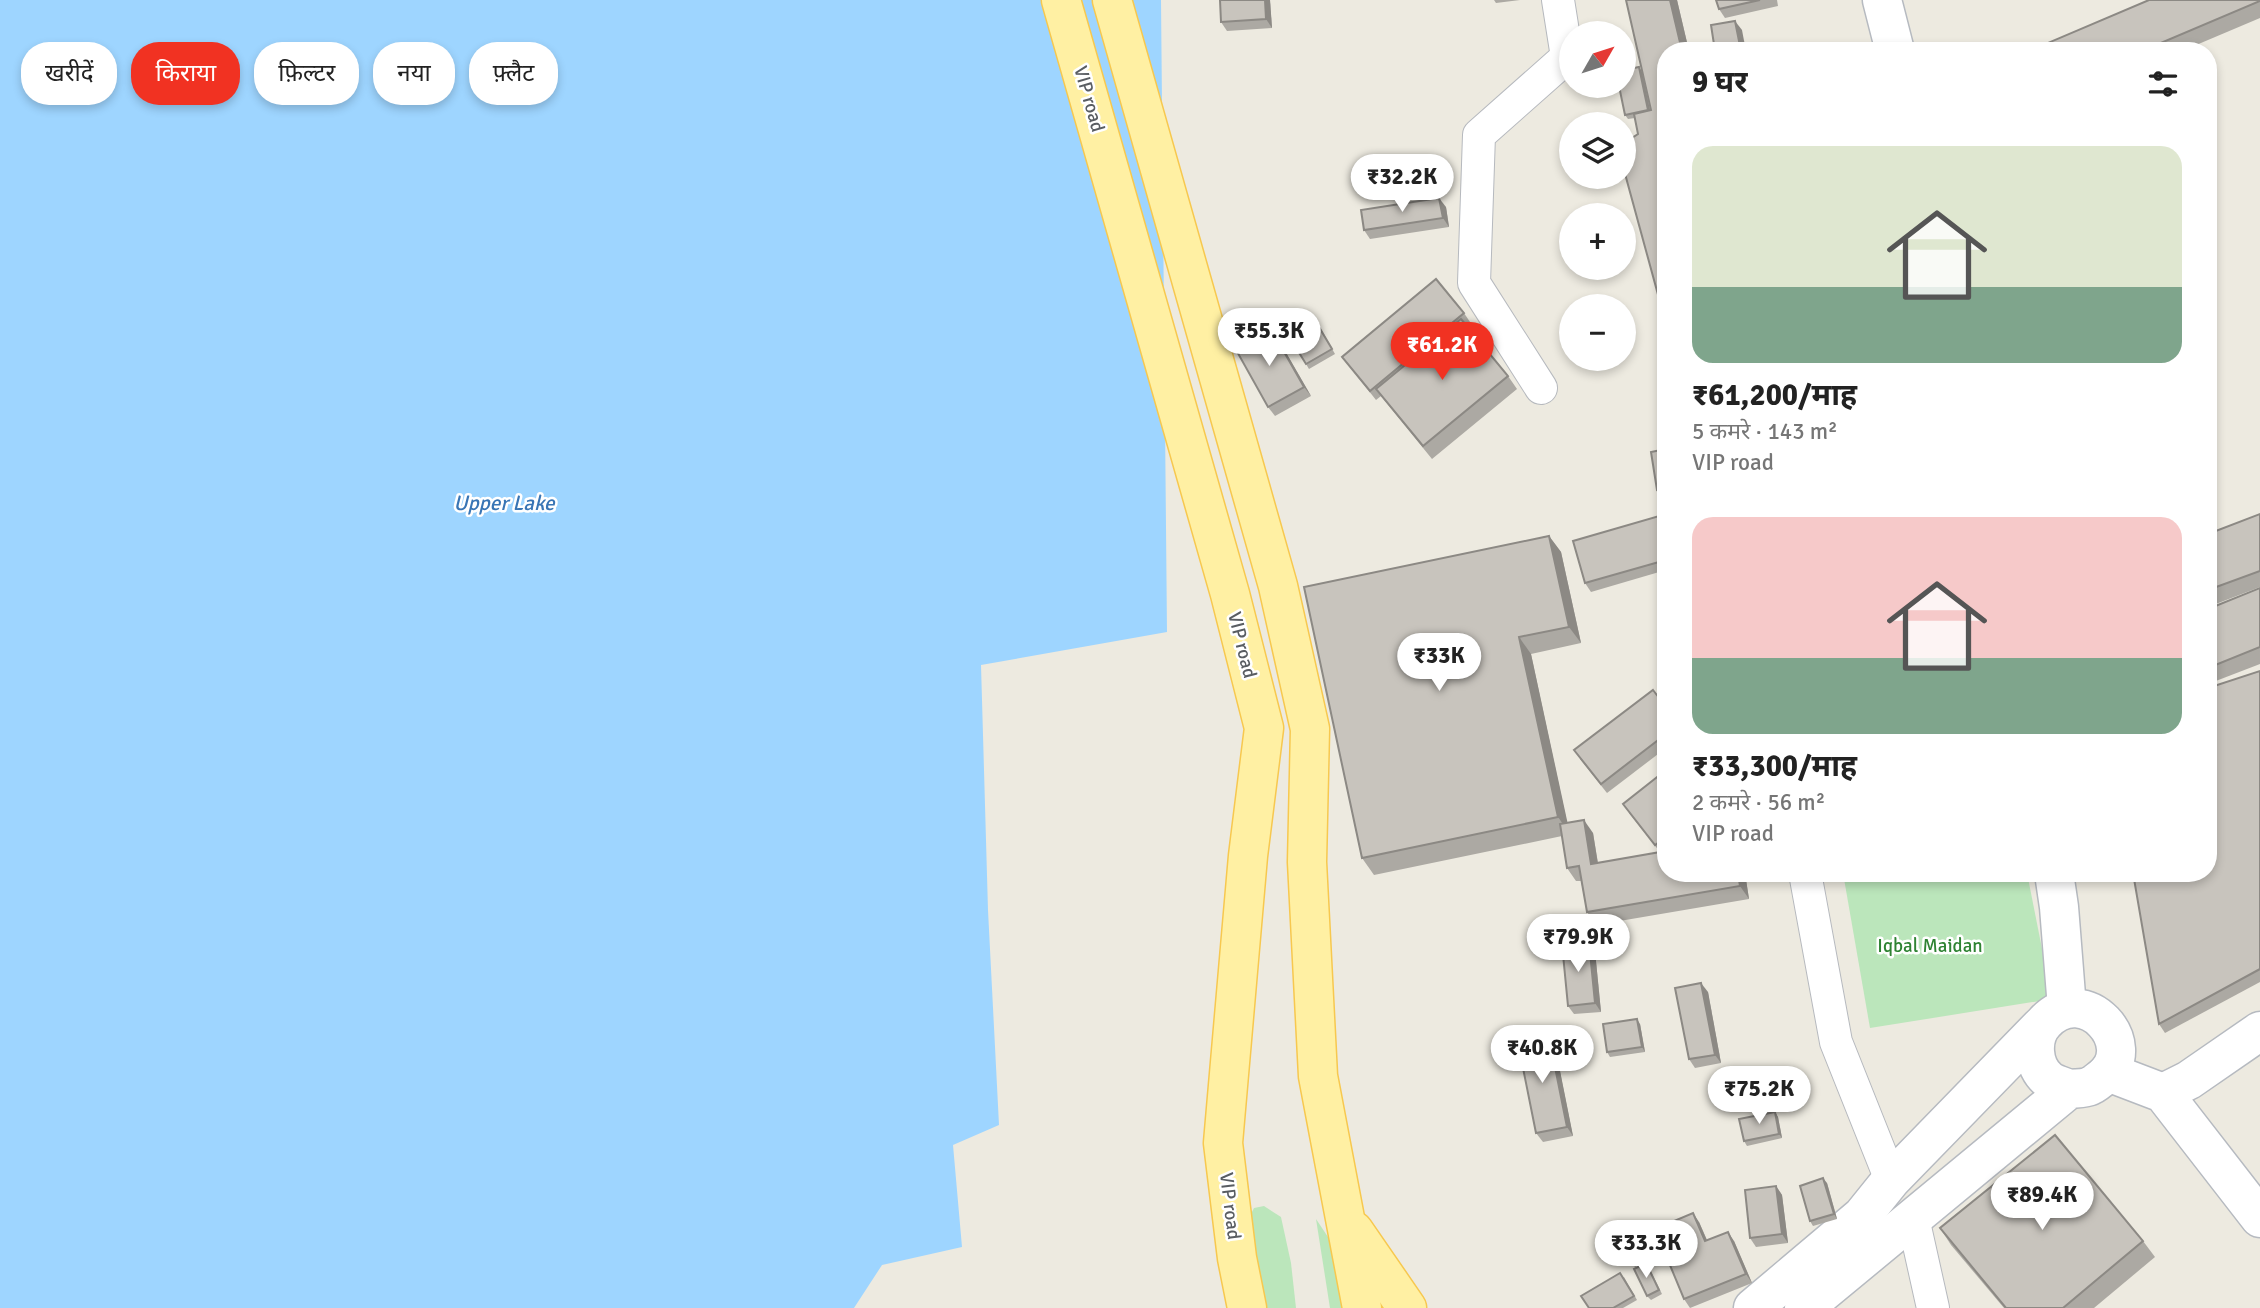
<!DOCTYPE html>
<html lang="hi">
<head>
<meta charset="utf-8">
<style>
	:root { --surface:#fff; --page:#f6f6f6; --text:#222; --muted:#767676; --accent:#f13222 }
	body { margin:0; font-family:Signika,"Noto Sans Devanagari",sans-serif; background:var(--page); color:var(--text); height:100vh; display:flex; flex-direction:column; font-size:26px; white-space:nowrap }
	* { box-sizing:border-box; margin:0 }
	p { font-size:23px; color:var(--muted) }
	.icon { flex:none; width:38px; height:38px; fill:none; stroke:currentColor; stroke-width:2; stroke-linecap:round; stroke-linejoin:round }
	.map { position:relative; flex:1; overflow:hidden }
	.drawer { position:absolute; left:1657px; top:42px; width:560px; height:840px; display:flex; flex-direction:column; background:var(--surface); border-radius:28px; box-shadow:0 4px 10px #0003 }
	.drawer>* { flex:none }
	.top-card { position:absolute; left:21px; top:42px; width:665px; height:63px; display:flex; gap:14px }
	.needle { width:46px; rotate:51deg }
	.fabs { position:absolute; left:1559px; top:21px; display:grid; gap:14px }
	.fabs a { display:grid; place-items:center; width:77px; height:77px; border-radius:50%; background:var(--surface); box-shadow:0 4px 10px #0003; font-size:35px }
	.price { position:absolute; translate:-50% -60px; padding:0 16px; border-radius:24px; background:#fff; color:#222; font-size:23px; line-height:46px; filter:drop-shadow(0 2px 4px #0008) }
	.price::after { content:''; position:absolute; left:50%; top:42px; width:21px; height:16px; margin-left:-10px; background:inherit; clip-path:polygon(0 0,100% 0,50% 100%) }
	.price.current { background:var(--accent); color:#fff }
	ul { padding:0; list-style:none }
	li { display:grid; align-content:center; gap:14px; height:371px; padding:0 35px }
	li span { display:grid; place-items:center; height:217px; border-radius:21px; color:#555 }
	li>.icon { margin-inline-start:auto }
	span .icon { width:126px; height:126px; fill:#fffc; stroke-width:1 }
	li b { font-size:30px }
	h2 { display:flex; justify-content:space-between; align-items:center; height:84px; padding:0 35px; font-size:30px }
	.chip { padding:0 24px; border-radius:28px; background:var(--surface); box-shadow:0 4px 10px #0003; font-size:24px; line-height:63px }
	.chip.current { background:var(--accent); color:#fff }
	.map>svg:first-child { display:block }
</style>
</head>
<body>
<div class="map">
<svg width="2260" height="1308" viewBox="0 0 2260 1308">
	<rect width="100%" height="100%" fill="#edeae0"/>
	<g fill="#bbe6bb">
		<path d="M1843 873H2027L2052 999 1870 1028Z"/>
		<path d="M1264 1206 1281 1217 1291 1263 1296 1308H1237L1244 1227 1254 1208Z"/>
		<path d="M1316 1219 1348 1267 1379 1308H1330Z"/>
	</g>
	<path fill="#9ed5ff" d="M0 0H1161L1167 632 981 665 988 910 999 1125 953 1145 962 1247 882 1265 854 1308H0Z"/>
	<g fill="none" stroke-linecap="round" stroke-linejoin="round">
		<g stroke="#b6b9be" stroke-width="34">
			<g id="street">
				<path d="M1541 388 1474 283 1479 135 1567 57 1558 0"/>
				<path d="M1805 873 1836 1042 1891 1180"/>
				<path d="M1913 1218 1933 1308"/>
			</g>
		</g>
		<g stroke="#b6bac0" stroke-width="41">
			<g id="secondary">
				<path d="M1882 0 1895 51"/>
				<path d="M2054 873 2059 907 2067 1008"/>
				<path d="M2108 1072 2163 1093 2260 1218"/>
				<path d="M2163 1093 2189 1080 2260 1031"/>
				<path d="M1753 1308 1862 1216 1891 1180 2040 1027"/>
				<path d="M1804 1308 2069 1089C2075 1088 2084 1089 2090 1086 2094 1085 2099 1080 2103 1077 2142 1045 2085 980 2045 1022 2030 1037 2032 1067 2049 1080 2054 1084 2063 1086 2069 1089"/>
			</g>
		</g>
		<g stroke="#f7c84f" stroke-width="41">
			<g id="primary">
				<path d="M1061 0 1230 594 1264 728 1248 856 1223 1143 1237 1258 1247 1308"/>
				<path d="M1112 0 1278 586 1310 729 1307 862 1318 1076 1362 1308"/>
				<path d="M1354 1231 1407 1308"/>
			</g>
		</g>
		<use href="#street" stroke="#fff" stroke-width="32"/>
		<use href="#secondary" stroke="#fff" stroke-width="38"/>
		<use href="#primary" stroke="#fff0a3" stroke-width="38"/>
	</g>
	<g fill="#aca9a3">
		<path d="M1270 0 1272 28 1227 31 1221 22Z"/>
		<path d="M1494 0H1520L1496 3Z"/>
		<path d="M1677 0 1689 51H1666V324L1638 134 1635 118 1628 119 1625 115 1639 67 1642 72Z"/>
		<path d="M1716 0H1777L1778 6 1725 18 1719 9Z"/>
		<path d="M2260 0V18L2182 51H2029Z"/>
		<path d="M1446 207 1449 227 1370 239 1364 230Z"/>
		<path d="M1464 313 1470 322 1466 325 1508 376 1517 389 1432 459 1381 396 1376 400 1342 357Z"/>
		<path d="M1320 327 1335 354 1309 369 1306 364Z"/>
		<path d="M1277 337 1311 396 1275 416 1268 407Z"/>
		<path d="M1666 449V493L1661 494 1657 490Z"/>
		<path d="M1666 514V570L1591 592 1585 583Z"/>
		<path d="M2260 514V587L2208 607V534Z"/>
		<path d="M1549 536 1561 552 1581 643 1531 654 1567 823 1593 833 1598 863 1660 852 1629 813 1666 770V850L1665 852 1745 873 1749 899 1596 925 1587 912 1581 881H1576L1567 868 1562 836 1374 875 1362 858Z"/>
		<path d="M2260 588V664L2208 684V609Z"/>
		<path d="M2260 671V982L2165 1033 2159 1024Z"/>
		<path d="M1666 707V748L1607 793 1580 759Z"/>
		<path d="M1589 942 1595 951 1601 1012 1574 1014 1568 1006Z"/>
		<path d="M1708 992 1721 1063 1695 1068 1689 1059Z"/>
		<path d="M1640 1024 1645 1052 1610 1057 1607 1052Z"/>
		<path d="M1549 1037 1555 1046 1573 1136 1543 1142 1536 1133Z"/>
		<path d="M1775 1112 1778 1117 1782 1138 1747 1146 1744 1141Z"/>
		<path d="M1827 1183 1837 1219 1813 1226 1810 1221Z"/>
		<path d="M1776 1186 1782 1195 1788 1243 1756 1247 1750 1238Z"/>
		<path d="M1699 1222 1707 1240 1734 1241 1752 1283 1690 1308 1684 1299Z"/>
		<path d="M1940 1228 2143 1241 2155 1257 2094 1308H2004L1951 1245Z"/>
		<path d="M1637 1235 1649 1259 1635 1267 1632 1262Z"/>
		<path d="M1649 1267 1662 1294 1651 1300 1647 1296Z"/>
		<path d="M1624 1277 1637 1300 1623 1308H1589Z"/>
	</g>
	<g fill="#8c8984">
		<path d="M1265 0H1270L1272 28 1266 19Z"/>
		<path d="M1670 0H1677L1689 51H1682Z"/>
		<path d="M1735 21 1742 30 1746 51H1741Z"/>
		<path d="M1639 67 1642 72 1651 115 1648 110Z"/>
		<path d="M1439 198 1446 207 1449 227 1443 218Z"/>
		<path d="M1271 329 1277 337 1311 396 1304 387Z"/>
		<path d="M1549 536 1561 552 1581 643 1569 627Z"/>
		<path d="M1519 637 1531 654 1570 834 1558 817Z"/>
		<path d="M1584 820 1593 833 1600 877 1591 864Z"/>
		<path d="M1738 873H1745L1749 899 1740 886Z"/>
		<path d="M1589 942 1595 951 1601 1012 1595 1003Z"/>
		<path d="M1701 983 1708 992 1721 1063 1715 1055Z"/>
		<path d="M1637 1019 1640 1024 1645 1052 1642 1047Z"/>
		<path d="M1549 1037 1555 1046 1573 1136 1567 1127Z"/>
		<path d="M1775 1112 1778 1117 1782 1138 1779 1134Z"/>
		<path d="M1823 1178 1827 1183 1837 1219 1834 1214Z"/>
		<path d="M1776 1186 1782 1195 1788 1243 1782 1234Z"/>
		<path d="M1693 1213 1699 1222 1711 1250 1705 1241Z"/>
		<path d="M1728 1232 1734 1241 1752 1283 1746 1274Z"/>
	</g>
	<g fill="#c8c4bd" stroke="#8c8984" stroke-width="2">
		<path d="M1220 0H1265L1266 19 1221 22Z"/>
		<path d="M1626 0H1670L1682 51H1666V324L1624 170V143L1638 134 1634 114 1651 110Z"/>
		<path d="M1716 0H1760L1719 9Z"/>
		<path d="M2149 0H2260V1L2142 51H2029Z"/>
		<path d="M1735 21 1741 51H1715L1711 25Z"/>
		<path d="M1639 67 1648 110 1625 115 1619 86H1624V70Z"/>
		<path d="M1439 198 1443 218 1364 230 1361 210Z"/>
		<path d="M1436 279 1464 313 1370 391 1342 357Z"/>
		<path d="M1461 319 1508 376 1423 446 1376 389Z"/>
		<path d="M1316 322 1332 349 1306 364 1290 338Z"/>
		<path d="M1271 329 1304 387 1268 407 1235 348Z"/>
		<path d="M1666 449V488L1657 490 1651 452Z"/>
		<path d="M1666 514V560L1585 583 1573 541Z"/>
		<path d="M2260 514V571L2208 590V534Z"/>
		<path d="M1549 536 1569 627 1519 637 1558 817 1362 858 1304 587Z"/>
		<path d="M2260 588V647L2208 668V609Z"/>
		<path d="M2260 671V969L2159 1024 2133 873H2208V688Z"/>
		<path d="M1653 690 1666 707V734L1601 784 1574 750Z"/>
		<path d="M1666 770V837L1655 845 1623 804Z"/>
		<path d="M1584 820 1591 864 1666 851V873H1738L1740 886 1587 912 1579 866 1567 868 1560 824Z"/>
		<path d="M1589 942 1595 1003 1568 1006 1562 944Z"/>
		<path d="M1701 983 1715 1055 1689 1059 1675 988Z"/>
		<path d="M1637 1019 1642 1047 1607 1052 1603 1024Z"/>
		<path d="M1549 1037 1567 1127 1536 1133 1518 1043Z"/>
		<path d="M1775 1112 1779 1134 1744 1141 1739 1119Z"/>
		<path d="M2055 1135 2143 1241 2063 1308H2006L1940 1228Z"/>
		<path d="M1823 1178 1834 1214 1810 1221 1800 1186Z"/>
		<path d="M1776 1186 1782 1234 1750 1238 1745 1190Z"/>
		<path d="M1693 1213 1705 1241 1728 1232 1746 1274 1684 1299 1655 1229Z"/>
		<path d="M1634 1231 1646 1255 1632 1262 1620 1238Z"/>
		<path d="M1646 1263 1659 1290 1647 1296 1634 1269Z"/>
		<path d="M1620 1273 1634 1296 1613 1308H1589L1581 1296Z"/>
	</g>
	<g text-anchor="middle" dominant-baseline="central" stroke-width="5" stroke-linejoin="round" paint-order="stroke">
		<g font-size="19" fill="#595d62" stroke="#fff">
			<text transform="translate(1089 99) rotate(74)">VIP road</text>
			<text transform="translate(1242 645) rotate(76)">VIP road</text>
			<text transform="translate(1230 1206) rotate(83)">VIP road</text>
		</g>
		<g font-size="19" fill="#2f8333" stroke="#fff">
			<text x="1930" y="946">Iqbal Maidan</text>
		</g>
		<g font-size="21" font-style="italic" fill="#3875b5" stroke="#fff">
			<text x="504" y="503">Upper Lake</text>
		</g>
	</g>
</svg>
<div class="fabs">
<a><svg class="needle" viewBox="-14 -14 28 28"><path d="M0-13l5 13h-10z" fill="#e53935"/><path d="M0 13l5-13h-10z" fill="#767676"/></svg></a>
<a><svg class="icon" aria-label="layers" viewBox="0 0 24 24"><path d="M12 4l9 5-9 5-9-5zM3 14l9 5 9-5"/></svg></a>
<a>+</a>
<a>−</a>
</div>
<b class="price" style="left:1402px;top:214px">₹32.2K</b>
<b class="price" style="left:1269px;top:368px">₹55.3K</b>
<b class="price current" style="left:1442px;top:382px">₹61.2K</b>
<b class="price" style="left:1439px;top:693px">₹33K</b>
<b class="price" style="left:1578px;top:974px">₹79.9K</b>
<b class="price" style="left:1542px;top:1085px">₹40.8K</b>
<b class="price" style="left:1759px;top:1126px">₹75.2K</b>
<b class="price" style="left:2042px;top:1232px">₹89.4K</b>
<b class="price" style="left:1646px;top:1280px">₹33.3K</b>
<div class="top-card">
<a class="chip">खरीदें</a>
<a class="chip current">किराया</a>
<a class="chip">फ़िल्टर</a>
<a class="chip">नया</a>
<a class="chip">फ़्लैट</a>
</div>
<section class="drawer">
<h2>9 घर<svg class="icon" aria-label="filters" viewBox="0 0 24 24"><path d="M4 7h16M4 17h16"/><circle cx="9" cy="7" r="2"/><circle cx="15" cy="17" r="2"/></svg></h2>
<ul>
<li><span style="background:linear-gradient(#dfe7d0 65%,#7fa58c 0)"><svg class="icon" aria-label="home" viewBox="0 0 24 24"><path d="M3 11l9-7 9 7M6 9v11h12V9"/></svg></span><div><b>₹61,200/माह</b><p>5 कमरे · 143 m²</p><p>VIP road</p></div></li>
<li><span style="background:linear-gradient(#f6c9c9 65%,#7fa58c 0)"><svg class="icon" aria-label="home" viewBox="0 0 24 24"><path d="M3 11l9-7 9 7M6 9v11h12V9"/></svg></span><div><b>₹33,300/माह</b><p>2 कमरे · 56 m²</p><p>VIP road</p></div></li>
</ul>
</section>
</div>
</body>
</html>
